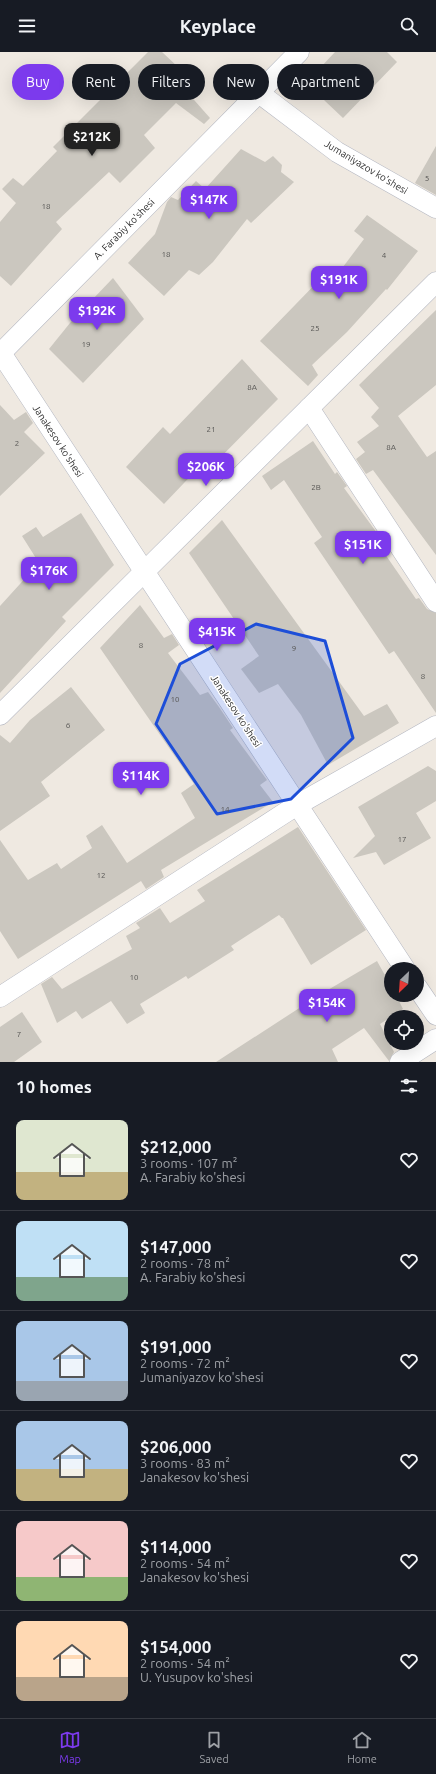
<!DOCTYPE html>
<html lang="en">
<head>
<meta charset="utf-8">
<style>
	:root { --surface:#171b24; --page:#20242c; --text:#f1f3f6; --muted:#9ea1a6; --line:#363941; --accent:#7c3aed }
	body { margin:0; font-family:Ubuntu,sans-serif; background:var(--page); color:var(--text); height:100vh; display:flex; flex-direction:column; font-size:15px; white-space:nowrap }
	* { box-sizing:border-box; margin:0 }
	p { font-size:13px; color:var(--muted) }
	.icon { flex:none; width:22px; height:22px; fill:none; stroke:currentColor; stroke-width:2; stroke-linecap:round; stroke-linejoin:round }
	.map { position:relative; height:1010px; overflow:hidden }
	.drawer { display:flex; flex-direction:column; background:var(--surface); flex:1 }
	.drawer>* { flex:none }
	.top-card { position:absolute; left:12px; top:12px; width:412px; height:36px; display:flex; gap:8px }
	.needle { width:26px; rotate:205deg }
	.buttons { position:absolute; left:384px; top:910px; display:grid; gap:8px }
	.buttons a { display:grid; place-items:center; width:40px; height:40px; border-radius:50%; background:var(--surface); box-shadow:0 4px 16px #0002; font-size:20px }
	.price { position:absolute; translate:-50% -34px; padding:0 9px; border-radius:8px; background:var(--accent); color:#fff; font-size:13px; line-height:26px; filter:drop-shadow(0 1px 2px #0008) }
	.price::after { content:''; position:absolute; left:50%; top:24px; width:12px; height:9px; margin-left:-6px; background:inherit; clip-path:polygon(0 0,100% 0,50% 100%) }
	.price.on { background:#222; color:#fff }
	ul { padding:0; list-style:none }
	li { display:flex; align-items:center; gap:12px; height:100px; padding:0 16px }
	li+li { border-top:1px solid var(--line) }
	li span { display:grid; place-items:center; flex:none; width:112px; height:80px; border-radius:8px; color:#555 }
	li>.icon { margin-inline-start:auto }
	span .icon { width:48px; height:48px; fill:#fffc; stroke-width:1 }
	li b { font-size:17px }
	h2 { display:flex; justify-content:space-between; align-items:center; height:48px; padding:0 16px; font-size:17px }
	.pill { padding:0 14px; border-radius:18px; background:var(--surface); box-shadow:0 4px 16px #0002; font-size:14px; line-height:36px }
	.pill.on { background:var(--accent); color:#fff }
	header { display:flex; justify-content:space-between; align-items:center; height:52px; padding:0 16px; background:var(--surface); font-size:18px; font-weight:700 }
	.menu { display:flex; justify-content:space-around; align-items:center; height:56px; border-top:1px solid var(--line); background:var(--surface); font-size:11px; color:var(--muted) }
	.menu a { display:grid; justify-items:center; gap:2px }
	.menu .on { color:var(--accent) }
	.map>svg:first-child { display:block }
</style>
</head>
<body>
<header><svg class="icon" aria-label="menu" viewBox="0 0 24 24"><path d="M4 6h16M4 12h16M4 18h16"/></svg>Keyplace<svg class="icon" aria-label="search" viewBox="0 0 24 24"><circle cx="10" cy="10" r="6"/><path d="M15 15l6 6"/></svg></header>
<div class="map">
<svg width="436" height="1010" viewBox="0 0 436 1010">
	<rect width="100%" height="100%" fill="#efe9e1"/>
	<g fill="#cbc7bf">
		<path d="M148 0H162L195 31 187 40 210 66 204 72 176 51 144 83 155 96 120 131 109 120 56 170 62 177 11 234 0 224V170L16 151 2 137 13 126 23 134 57 99 53 95Z"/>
		<path d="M335 0H387L397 10 343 66 306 31Z"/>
		<path d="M436 94V143L415 131Z"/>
		<path d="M241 97 265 110 273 104 282 113 281 120 294 130 251 171 247 167 213 210 199 223 189 218 164 244 128 211 155 182 167 150 171 145 178 148 196 129 205 137Z"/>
		<path d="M367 163 418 199 387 238 386 237 347 280 312 313 318 323 308 334 260 289 330 217 337 223 364 187 354 179Z"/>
		<path d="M113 226 144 267 83 331 49 297 70 271Z"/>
		<path d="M436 258V333L398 364 427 405 436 399V503L373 418 366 422 356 407 365 400 357 390 379 374 371 365 379 356 359 333Z"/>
		<path d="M242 307 278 347 210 416 204 410 164 452 126 415 163 375 170 382Z"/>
		<path d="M0 353 14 368 26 360 33 371 24 380 45 401 0 444Z"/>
		<path d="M313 389 335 422 337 420 347 434 344 436 380 485 376 489 416 547 419 546 427 557 436 561V661L394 599 389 602 314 491 322 485 284 428 271 438 262 424Z"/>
		<path d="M81 461 114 513 62 565 66 569 0 641V554L39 511 22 484 36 475 43 485Z"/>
		<path d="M222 468 364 664 387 652 399 671 328 713 301 663 278 632 259 641 241 617 259 604 189 501Z"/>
		<path d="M140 553 164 586 172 582 179 593 168 601 200 643 208 640 219 655 233 676 230 678 267 728 260 733 273 750 161 818 164 825 146 837 141 829 18 907 0 879V788L28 828 57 811 61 817 92 796 86 784 102 773 127 811 195 766 181 741 194 732 100 596Z"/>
		<path d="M71 635 105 678 41 730 50 744 0 779V683L10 691 30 668Z"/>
		<path d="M428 714 436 719V749L416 761 431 786 384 813 376 800 353 806 375 784 358 755Z"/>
		<path d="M298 775 366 878 311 913 283 866H282L279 863 231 894 234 898 188 927 186 924 140 952 145 961 127 972 111 949 82 967 76 959 57 971 41 932 52 925 62 937 132 897 126 884 140 876 136 871 160 856 170 871 205 849 197 838Z"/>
		<path d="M377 909 391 934V943H396L403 957 380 972 394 1000 389 1009 364 976 332 997 338 1010H216L321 942Z"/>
		<path d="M22 960 42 990 14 1010H0V975Z"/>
	</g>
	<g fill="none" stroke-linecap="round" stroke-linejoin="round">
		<g stroke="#b4b7c1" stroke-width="21">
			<g id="minor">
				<path d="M259 41 337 100 436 156"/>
				<path d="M1 301 405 917"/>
				<path d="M0 302 299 0"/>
				<path d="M309 356 436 550"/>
				<path d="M0 663 436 230"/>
				<path d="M417 935 436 963"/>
				<path d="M0 945 297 753 436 674"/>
				<path d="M400 1010 436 987"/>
			</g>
		</g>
		<use href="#minor" stroke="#fff" stroke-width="20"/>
	</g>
	<path fill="#1d4ed8" fill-opacity="0.2" stroke="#1d4ed8" stroke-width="3" stroke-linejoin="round" d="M256 572 325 589 353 686 291 747 217 762 156 672 180 612Z"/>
	<g text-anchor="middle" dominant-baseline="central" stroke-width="3" stroke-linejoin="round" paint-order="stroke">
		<g font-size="8" fill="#555452">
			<text x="427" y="126">5</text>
			<text x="46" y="154">18</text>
			<text x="166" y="202">18</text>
			<text x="384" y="203">4</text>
			<text x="315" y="276">25</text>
			<text x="86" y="292">19</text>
			<text x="252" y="335">8A</text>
			<text x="211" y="377">21</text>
			<text x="17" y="391">2</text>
			<text x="391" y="395">8A</text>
			<text x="316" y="435">2B</text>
			<text x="141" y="593">8</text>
			<text x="294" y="596">9</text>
			<text x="423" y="624">8</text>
			<text x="175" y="647">10</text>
			<text x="68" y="673">6</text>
			<text x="225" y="757">14</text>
			<text x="402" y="787">17</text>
			<text x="101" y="823">12</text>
			<text x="134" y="925">10</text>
			<text x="19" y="982">7</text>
		</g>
		<g font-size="10" fill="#2e2e2e" stroke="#fff">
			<text transform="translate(366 115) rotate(31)">Jumaniyazov ko'shesi</text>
			<text transform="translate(124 177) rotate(-45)">A. Farabiy ko'shesi</text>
			<text transform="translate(58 389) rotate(57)">Janakesov ko'shesi</text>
			<text transform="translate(236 659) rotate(57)">Janakesov ko'shesi</text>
		</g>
	</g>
</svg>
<div class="buttons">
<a><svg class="needle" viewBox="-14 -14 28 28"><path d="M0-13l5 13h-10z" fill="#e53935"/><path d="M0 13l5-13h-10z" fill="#9ea1a6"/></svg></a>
<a><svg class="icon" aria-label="locate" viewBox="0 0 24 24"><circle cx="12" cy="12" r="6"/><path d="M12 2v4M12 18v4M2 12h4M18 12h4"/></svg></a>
</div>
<b class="price on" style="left:92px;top:105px">$212K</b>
<b class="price" style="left:209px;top:168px">$147K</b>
<b class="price" style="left:339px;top:248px">$191K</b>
<b class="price" style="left:97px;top:279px">$192K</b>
<b class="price" style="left:206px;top:435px">$206K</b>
<b class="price" style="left:363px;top:513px">$151K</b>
<b class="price" style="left:49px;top:539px">$176K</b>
<b class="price" style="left:217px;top:600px">$415K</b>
<b class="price" style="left:141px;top:744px">$114K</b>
<b class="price" style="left:327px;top:971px">$154K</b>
<div class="top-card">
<a class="pill on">Buy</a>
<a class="pill">Rent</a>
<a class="pill">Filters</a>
<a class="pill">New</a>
<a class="pill">Apartment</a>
</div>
</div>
<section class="drawer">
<h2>10 homes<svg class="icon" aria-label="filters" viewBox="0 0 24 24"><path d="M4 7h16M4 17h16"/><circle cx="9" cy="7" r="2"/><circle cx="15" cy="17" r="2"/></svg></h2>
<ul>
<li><span style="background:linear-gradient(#dfe7d0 65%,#c2b280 0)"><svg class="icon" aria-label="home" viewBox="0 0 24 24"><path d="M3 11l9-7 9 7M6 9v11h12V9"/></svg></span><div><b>$212,000</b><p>3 rooms · 107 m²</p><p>A. Farabiy ko'shesi</p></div><svg class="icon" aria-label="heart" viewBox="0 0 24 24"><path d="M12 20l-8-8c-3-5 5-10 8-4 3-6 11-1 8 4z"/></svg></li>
<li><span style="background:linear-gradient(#bfe0f5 70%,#7fa58c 0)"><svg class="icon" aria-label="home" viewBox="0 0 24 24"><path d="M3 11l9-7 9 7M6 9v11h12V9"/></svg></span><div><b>$147,000</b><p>2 rooms · 78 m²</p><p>A. Farabiy ko'shesi</p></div><svg class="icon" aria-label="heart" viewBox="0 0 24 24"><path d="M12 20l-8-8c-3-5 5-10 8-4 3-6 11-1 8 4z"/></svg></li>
<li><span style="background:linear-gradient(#a9c7e8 75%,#9aa5b1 0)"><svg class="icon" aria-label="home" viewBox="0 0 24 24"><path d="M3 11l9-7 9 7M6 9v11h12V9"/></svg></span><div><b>$191,000</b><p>2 rooms · 72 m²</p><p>Jumaniyazov ko'shesi</p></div><svg class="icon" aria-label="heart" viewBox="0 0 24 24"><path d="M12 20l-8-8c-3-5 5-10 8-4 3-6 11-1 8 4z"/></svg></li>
<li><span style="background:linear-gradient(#a9c7e8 60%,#c2b280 0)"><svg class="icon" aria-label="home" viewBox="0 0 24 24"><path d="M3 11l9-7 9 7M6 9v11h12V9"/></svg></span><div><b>$206,000</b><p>3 rooms · 83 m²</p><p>Janakesov ko'shesi</p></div><svg class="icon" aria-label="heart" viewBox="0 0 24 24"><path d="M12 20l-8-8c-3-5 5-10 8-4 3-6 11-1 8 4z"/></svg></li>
<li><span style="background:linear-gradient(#f6c9c9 70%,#8fb573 0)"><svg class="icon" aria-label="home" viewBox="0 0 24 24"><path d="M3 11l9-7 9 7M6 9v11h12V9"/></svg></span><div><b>$114,000</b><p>2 rooms · 54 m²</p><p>Janakesov ko'shesi</p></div><svg class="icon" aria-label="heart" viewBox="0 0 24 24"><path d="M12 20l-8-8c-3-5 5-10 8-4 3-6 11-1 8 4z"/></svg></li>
<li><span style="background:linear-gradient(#ffd9b3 70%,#b9a48a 0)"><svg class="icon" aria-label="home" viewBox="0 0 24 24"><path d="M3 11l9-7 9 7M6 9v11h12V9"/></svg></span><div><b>$154,000</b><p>2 rooms · 54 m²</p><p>U. Yusupov ko'shesi</p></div><svg class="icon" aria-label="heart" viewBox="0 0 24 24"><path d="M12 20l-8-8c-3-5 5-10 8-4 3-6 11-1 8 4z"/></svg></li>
</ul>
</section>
<nav class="menu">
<a class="on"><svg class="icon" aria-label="map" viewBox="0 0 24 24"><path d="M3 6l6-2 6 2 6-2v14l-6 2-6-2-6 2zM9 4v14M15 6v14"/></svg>Map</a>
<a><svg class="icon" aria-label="saved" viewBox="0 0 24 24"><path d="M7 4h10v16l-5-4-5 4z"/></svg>Saved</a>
<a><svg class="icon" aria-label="home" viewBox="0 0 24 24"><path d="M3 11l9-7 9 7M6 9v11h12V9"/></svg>Home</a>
</nav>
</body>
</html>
